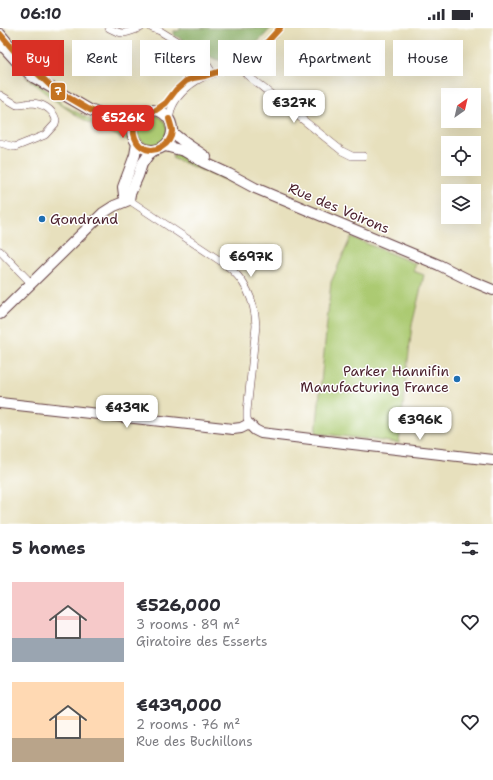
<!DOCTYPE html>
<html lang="en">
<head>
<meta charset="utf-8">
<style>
	:root { --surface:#fff; --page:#f2f2f3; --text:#2b2b33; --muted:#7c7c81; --accent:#d93025 }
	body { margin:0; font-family:"Shantell Sans",sans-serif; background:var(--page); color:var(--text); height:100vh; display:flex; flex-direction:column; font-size:15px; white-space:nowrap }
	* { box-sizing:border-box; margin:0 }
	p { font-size:13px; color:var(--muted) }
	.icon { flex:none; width:22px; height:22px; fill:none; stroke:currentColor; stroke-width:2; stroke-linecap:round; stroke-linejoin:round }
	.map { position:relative; height:496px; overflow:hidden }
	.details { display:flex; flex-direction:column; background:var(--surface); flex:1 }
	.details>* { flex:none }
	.guide { position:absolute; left:12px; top:12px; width:469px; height:36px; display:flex; gap:8px }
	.needle { width:26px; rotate:34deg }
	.buttons { position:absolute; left:441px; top:60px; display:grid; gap:8px }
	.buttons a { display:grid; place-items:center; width:40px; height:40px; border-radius:0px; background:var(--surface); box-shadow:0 4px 16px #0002; font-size:20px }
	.price { position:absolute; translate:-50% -34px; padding:0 9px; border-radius:8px; background:#fff; color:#222; font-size:13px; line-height:26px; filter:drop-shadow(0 1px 2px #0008) }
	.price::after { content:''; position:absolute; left:50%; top:24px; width:12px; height:9px; margin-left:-6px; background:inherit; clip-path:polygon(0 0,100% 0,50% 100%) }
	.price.on { background:var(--accent); color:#fff }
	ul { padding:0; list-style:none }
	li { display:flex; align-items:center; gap:12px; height:100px; padding:0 12px }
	li span { display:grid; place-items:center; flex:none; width:112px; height:80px; border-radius:0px; color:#555 }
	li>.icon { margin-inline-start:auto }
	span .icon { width:48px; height:48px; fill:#fffc; stroke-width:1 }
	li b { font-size:17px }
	h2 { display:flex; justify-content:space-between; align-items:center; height:48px; padding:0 12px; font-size:17px }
	.tag { padding:0 14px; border-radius:0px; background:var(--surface); box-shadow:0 4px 16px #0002; font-size:14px; line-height:36px }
	.tag.on { background:var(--accent); color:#fff }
	.status { display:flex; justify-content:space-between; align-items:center; height:28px; padding:0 20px; background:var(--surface); direction:ltr }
	.status svg { height:11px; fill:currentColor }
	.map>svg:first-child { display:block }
</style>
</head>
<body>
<div class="status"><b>06:10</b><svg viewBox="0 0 49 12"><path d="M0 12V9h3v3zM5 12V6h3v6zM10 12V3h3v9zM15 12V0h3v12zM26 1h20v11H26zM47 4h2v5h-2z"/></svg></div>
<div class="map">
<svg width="493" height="496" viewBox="0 0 493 496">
	<rect width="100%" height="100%" fill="#fff"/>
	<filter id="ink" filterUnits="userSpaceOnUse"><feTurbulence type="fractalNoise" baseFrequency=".025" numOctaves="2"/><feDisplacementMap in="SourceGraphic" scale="8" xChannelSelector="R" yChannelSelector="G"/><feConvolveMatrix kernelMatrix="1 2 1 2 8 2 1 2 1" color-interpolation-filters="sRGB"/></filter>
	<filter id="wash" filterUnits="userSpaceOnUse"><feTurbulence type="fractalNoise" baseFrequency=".012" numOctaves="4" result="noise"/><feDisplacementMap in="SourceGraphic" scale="16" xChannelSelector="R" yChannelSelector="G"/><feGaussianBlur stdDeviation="0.9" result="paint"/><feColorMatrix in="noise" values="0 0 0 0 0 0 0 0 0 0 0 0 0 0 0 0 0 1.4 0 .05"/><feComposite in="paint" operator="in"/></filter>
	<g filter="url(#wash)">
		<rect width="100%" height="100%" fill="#e7e0bd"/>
		<g fill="#acca72" stroke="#7b744e">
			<path d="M25 48 35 53 53 67 55 70 67 79 93 93 122 105 123 103 127 105 130 113C116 107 101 101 88 94 65 81 44 65 25 48Z"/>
			<circle cx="152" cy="102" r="15"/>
			<path d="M175 123 186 127 233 155H232L172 130Z"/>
			<path d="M351 209 416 236 413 243 424 247 412 297 399 415 316 405 331 254Z"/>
		</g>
		<path fill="#89ae64" stroke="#6a6648" d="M180 0H271C259 14 235 39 215 31 210 29 206 25 201 23 192 17 183 12 174 7V3H179L180 1Z"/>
	</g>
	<g filter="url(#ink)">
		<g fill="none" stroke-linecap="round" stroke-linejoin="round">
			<g stroke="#623c41" stroke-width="8">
				<g id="street">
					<path d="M109 0C124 8 125 5 140 0"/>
					<path d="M152 0 160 3 199 27 203 30 213 46"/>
					<path d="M240 36 247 47 342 123 352 128H363"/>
					<path d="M0 67 17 77C22 77 26 76 30 75 42 75 53 81 56 92L55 96 45 107 15 119 0 115"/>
					<path d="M156 82C160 79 164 77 167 74 180 61 180 52 201 49"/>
					<path d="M169 91C170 87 171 82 172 79 178 65 193 53 206 48 220 43 235 40 247 33 260 25 270 12 280 0"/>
					<path d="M129 172 225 236C245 251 255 273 256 298L247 383V390L249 396"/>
					<path d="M0 223 31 255"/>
				</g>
			</g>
			<g stroke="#623c41" stroke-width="12">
				<g id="secondary">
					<path d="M0 6 11 19"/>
					<path d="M0 15 19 36 33 49 90 82 132 99"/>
					<circle cx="152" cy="102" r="20"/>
					<path d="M172 104C182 114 195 121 206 129"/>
					<path d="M165 118 184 123 203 134 229 146 255 160 439 237 469 252 493 262"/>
					<path d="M129 172 124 167 123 159 135 127 137 115"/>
					<path d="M129 172 130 166 138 148 142 136 149 126 154 122"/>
					<path d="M0 286 103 185 114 178 129 172"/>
					<path d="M0 375 233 401 241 400 249 396 255 402 261 405 344 415 493 432"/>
				</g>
			</g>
			<use href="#street" stroke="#fff" stroke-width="7"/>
			<use href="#secondary" stroke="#fff" stroke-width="10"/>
			<g stroke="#fff" stroke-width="9">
				<g id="bus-1">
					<path d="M0 6 16 25 54 61 90 82 132 99"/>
					<path d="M156 82 166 75 176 62 186 53 193 50 205 48 221 43 246 33 259 23 280 0"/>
					<path d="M142 84C136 90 131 97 134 106 135 111 137 116 142 119 154 127 171 117 172 103 172 99 170 95 169 91"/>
				</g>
			</g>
			<use href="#bus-1" stroke="#c57320" stroke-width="6"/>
		</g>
	</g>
	<g fill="#1f6fb2" stroke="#fff" stroke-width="1.5">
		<circle cx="42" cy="191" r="4"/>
		<circle cx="457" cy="351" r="4"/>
	</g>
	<g text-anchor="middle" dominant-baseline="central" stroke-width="3" stroke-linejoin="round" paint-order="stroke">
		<g font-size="14" fill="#4a1f2b" stroke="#fff">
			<text transform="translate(339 180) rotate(23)">Rue des Voirons</text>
		</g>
		<g font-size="14" fill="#4a1f2b" stroke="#fff" text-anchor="start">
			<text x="50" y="191">Gondrand</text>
			<text x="449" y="343" text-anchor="end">Parker Hannifin<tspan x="449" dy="16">Manufacturing France</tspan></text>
		</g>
	</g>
	<rect stroke="#fff" stroke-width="1.5" x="50" y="54" width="16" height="19" rx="4" fill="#c57320"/>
	<g font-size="11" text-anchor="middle" font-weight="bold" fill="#fff">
		<text x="58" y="67">7</text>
	</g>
</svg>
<div class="buttons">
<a><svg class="needle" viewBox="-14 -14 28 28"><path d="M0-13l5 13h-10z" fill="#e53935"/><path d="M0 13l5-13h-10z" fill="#7c7c81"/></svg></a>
<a><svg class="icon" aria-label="locate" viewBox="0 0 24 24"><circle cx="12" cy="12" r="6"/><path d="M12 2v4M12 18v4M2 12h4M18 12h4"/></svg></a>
<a><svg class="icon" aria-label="layers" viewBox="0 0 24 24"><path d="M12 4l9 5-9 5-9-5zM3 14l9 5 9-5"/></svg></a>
</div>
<b class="price" style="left:294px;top:96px">€327K</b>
<b class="price on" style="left:123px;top:111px">€526K</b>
<b class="price" style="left:251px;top:250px">€697K</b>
<b class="price" style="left:127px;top:401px">€439K</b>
<b class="price" style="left:420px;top:413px">€396K</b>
<div class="guide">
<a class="tag on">Buy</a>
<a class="tag">Rent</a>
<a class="tag">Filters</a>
<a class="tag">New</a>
<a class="tag">Apartment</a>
<a class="tag">House</a>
</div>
</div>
<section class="details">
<h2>5 homes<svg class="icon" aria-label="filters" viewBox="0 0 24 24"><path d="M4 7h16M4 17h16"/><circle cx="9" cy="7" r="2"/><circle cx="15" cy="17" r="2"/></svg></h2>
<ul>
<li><span style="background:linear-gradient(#f6c9c9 70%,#9aa5b1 0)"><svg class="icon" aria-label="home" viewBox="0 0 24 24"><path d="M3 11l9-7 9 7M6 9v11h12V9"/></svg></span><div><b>€526,000</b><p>3 rooms · 89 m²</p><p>Giratoire des Esserts</p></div><svg class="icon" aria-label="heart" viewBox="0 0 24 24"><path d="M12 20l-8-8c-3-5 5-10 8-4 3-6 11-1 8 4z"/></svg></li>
<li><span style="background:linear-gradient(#ffd9b3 70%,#b9a48a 0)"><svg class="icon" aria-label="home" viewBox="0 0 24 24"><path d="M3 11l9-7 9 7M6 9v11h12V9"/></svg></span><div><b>€439,000</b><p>2 rooms · 76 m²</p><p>Rue des Buchillons</p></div><svg class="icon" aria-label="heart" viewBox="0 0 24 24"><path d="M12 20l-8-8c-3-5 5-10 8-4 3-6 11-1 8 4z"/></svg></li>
</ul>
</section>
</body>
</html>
